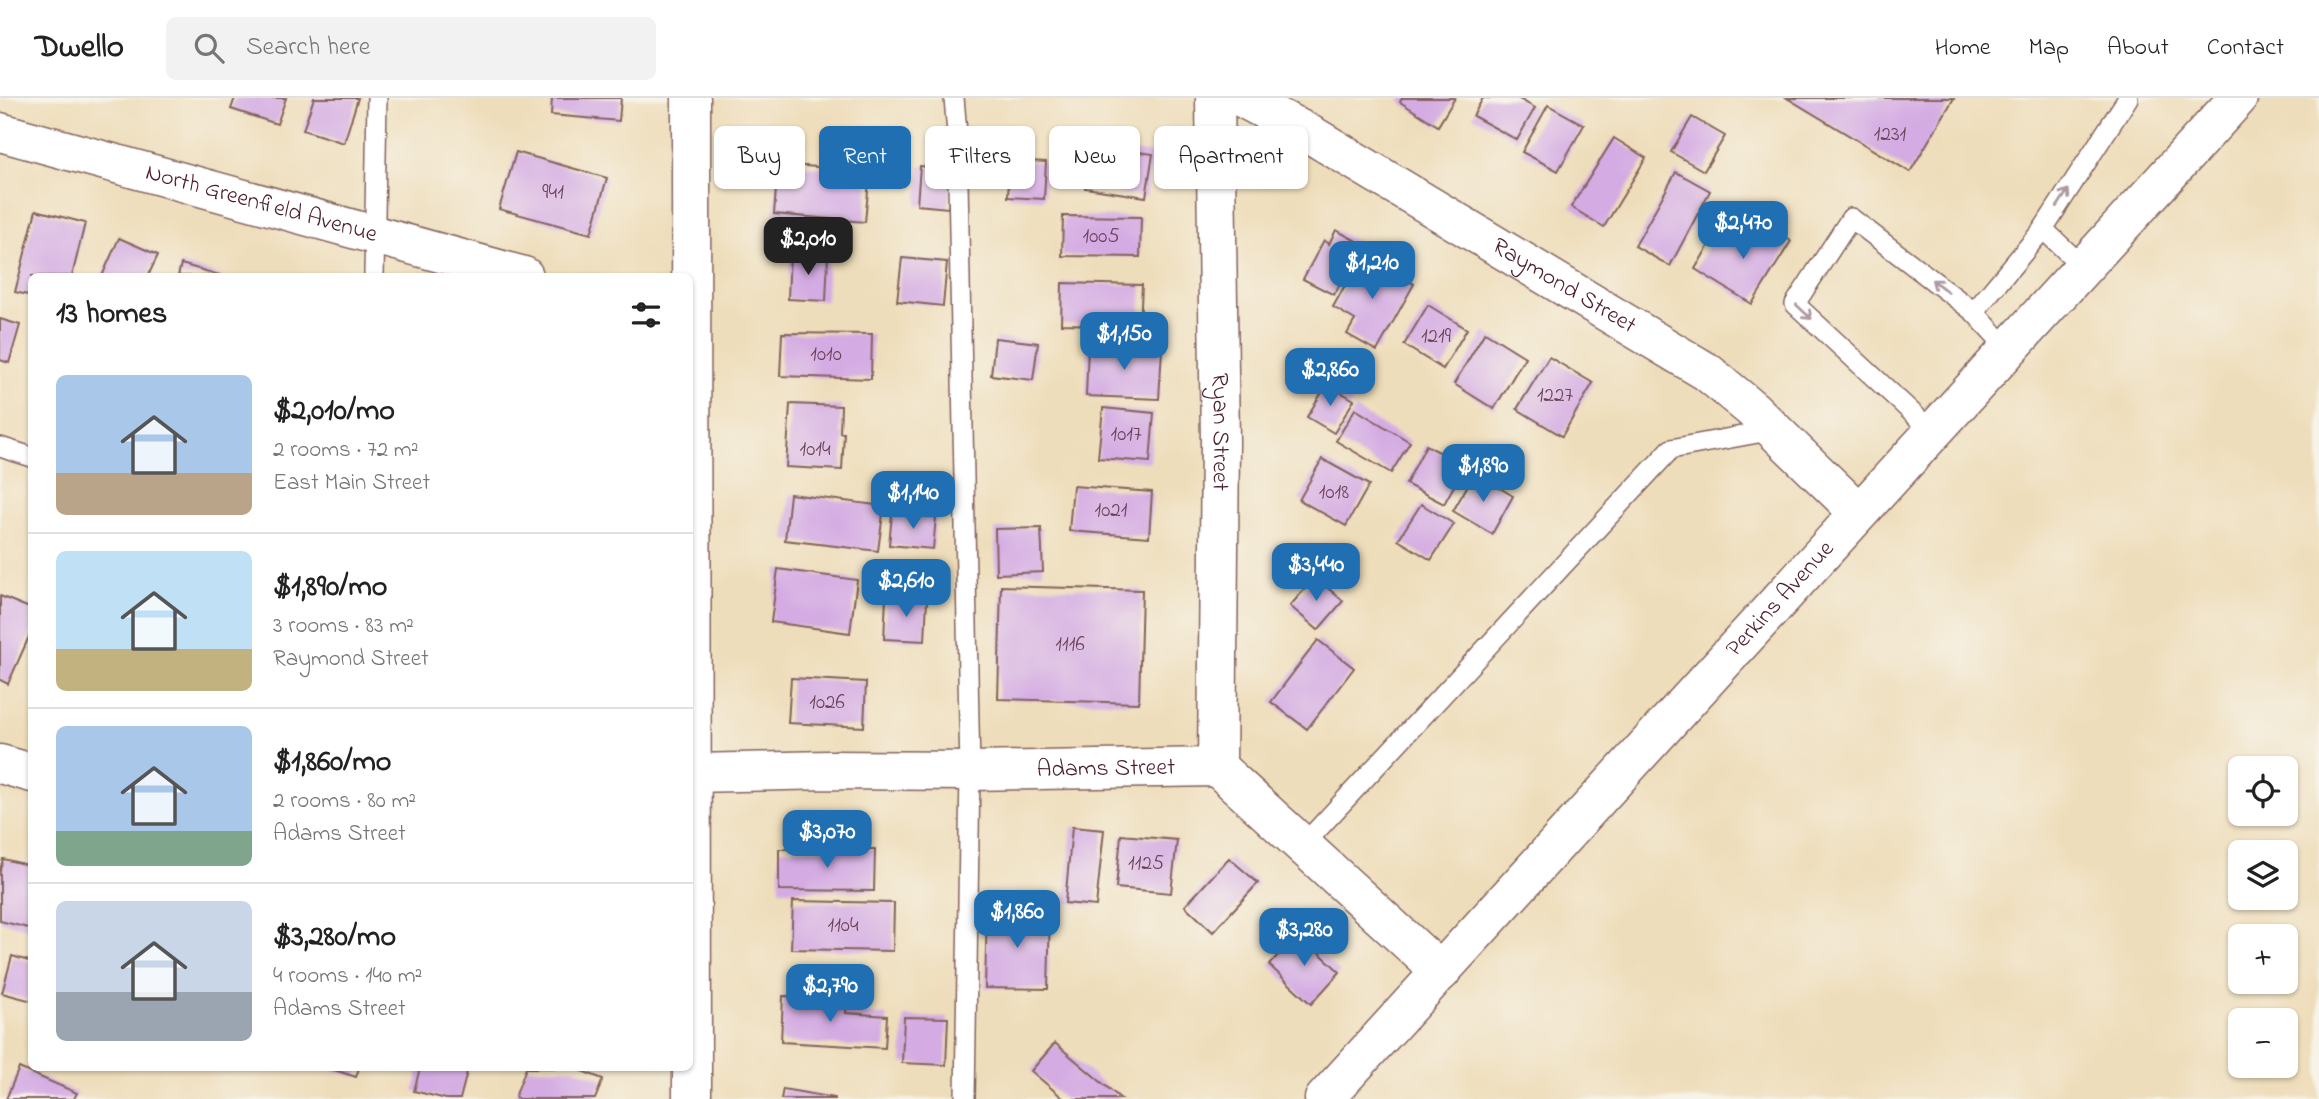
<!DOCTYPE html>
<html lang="en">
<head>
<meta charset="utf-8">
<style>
	:root { --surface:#fff; --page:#f2f2f2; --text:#222; --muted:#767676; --line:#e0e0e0; --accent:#1f6fb2 }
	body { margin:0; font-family:"Indie Flower",sans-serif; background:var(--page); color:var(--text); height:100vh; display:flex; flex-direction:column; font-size:26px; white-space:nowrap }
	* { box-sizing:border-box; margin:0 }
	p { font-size:23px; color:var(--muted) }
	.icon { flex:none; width:38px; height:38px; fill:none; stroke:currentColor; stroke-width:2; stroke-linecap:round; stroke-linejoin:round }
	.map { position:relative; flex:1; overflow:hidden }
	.details { position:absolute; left:28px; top:175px; width:665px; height:798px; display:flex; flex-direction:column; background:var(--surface); border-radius:10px; box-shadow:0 2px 5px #0004 }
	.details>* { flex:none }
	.hud { position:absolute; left:714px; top:28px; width:665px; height:63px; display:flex; gap:14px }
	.buttons { position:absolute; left:2228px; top:658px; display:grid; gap:14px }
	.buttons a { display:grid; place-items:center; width:70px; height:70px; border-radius:10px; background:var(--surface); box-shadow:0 2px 5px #0004; font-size:35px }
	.price { position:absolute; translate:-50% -60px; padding:0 16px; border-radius:14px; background:var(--accent); color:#fff; font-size:23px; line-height:46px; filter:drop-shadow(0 2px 4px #0008) }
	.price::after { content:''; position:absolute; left:50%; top:42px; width:21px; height:16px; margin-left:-10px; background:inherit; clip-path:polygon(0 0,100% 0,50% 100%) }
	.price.on { background:#222; color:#fff }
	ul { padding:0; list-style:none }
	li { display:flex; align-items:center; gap:21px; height:175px; padding:0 28px }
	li+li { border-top:2px solid var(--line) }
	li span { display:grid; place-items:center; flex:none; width:196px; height:140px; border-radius:10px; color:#555 }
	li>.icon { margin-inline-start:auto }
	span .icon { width:84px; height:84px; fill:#fffc; stroke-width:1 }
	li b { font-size:30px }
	h2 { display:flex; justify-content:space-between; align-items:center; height:84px; padding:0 28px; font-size:30px }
	.tag { padding:0 24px; border-radius:10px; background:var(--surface); box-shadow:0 2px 5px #0004; font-size:24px; line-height:63px }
	.tag.on { background:var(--accent); color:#fff }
	header { display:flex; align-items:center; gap:42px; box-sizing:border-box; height:98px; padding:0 35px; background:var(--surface); border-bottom:2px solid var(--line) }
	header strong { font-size:33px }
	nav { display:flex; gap:38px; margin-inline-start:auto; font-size:24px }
	.search { width:490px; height:63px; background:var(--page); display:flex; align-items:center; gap:18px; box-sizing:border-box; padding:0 24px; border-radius:10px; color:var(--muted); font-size:26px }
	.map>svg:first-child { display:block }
</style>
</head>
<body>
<header>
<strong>Dwello</strong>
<div class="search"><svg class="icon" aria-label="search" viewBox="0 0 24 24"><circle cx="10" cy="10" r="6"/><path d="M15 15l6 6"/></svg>Search here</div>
<nav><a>Home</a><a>Map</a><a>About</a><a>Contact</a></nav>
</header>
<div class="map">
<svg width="2319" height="1001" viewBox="0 0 2319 1001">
	<rect width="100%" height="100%" fill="#f7f3e8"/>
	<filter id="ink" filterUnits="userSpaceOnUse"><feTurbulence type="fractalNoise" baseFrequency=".0143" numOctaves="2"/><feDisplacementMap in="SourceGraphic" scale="14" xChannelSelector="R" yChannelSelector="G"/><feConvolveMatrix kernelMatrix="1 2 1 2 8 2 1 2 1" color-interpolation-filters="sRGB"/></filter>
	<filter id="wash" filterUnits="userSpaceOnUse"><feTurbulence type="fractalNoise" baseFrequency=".00686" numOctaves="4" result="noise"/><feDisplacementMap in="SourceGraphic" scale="28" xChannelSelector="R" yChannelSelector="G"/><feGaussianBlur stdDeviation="1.57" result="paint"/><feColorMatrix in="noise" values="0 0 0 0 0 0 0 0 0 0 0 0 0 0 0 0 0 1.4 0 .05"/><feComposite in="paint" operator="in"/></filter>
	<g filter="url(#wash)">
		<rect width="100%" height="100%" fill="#eeddba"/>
		<g id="blocks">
			<g fill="#d4ace3">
				<path d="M235 0H286L277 26 231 11Z"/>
				<path d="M314 0H358L344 45 303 32Z"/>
				<path d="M552 0H621L619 23 551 17Z"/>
				<path d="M1402 0H1455L1438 28 1400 4Z"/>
				<path d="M1483 0H1517L1535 10 1517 42 1473 18Z"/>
				<path d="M1787 0H1954L1910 74Z"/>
				<path d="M1548 7 1584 27 1558 73 1522 54Z"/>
				<path d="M1692 19 1725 38 1704 73 1671 54Z"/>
				<path d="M1614 40 1646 60 1604 129 1571 109Z"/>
				<path d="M1092 47 1153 56 1146 99 1085 90Z"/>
				<path d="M516 54 607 80 591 136 499 111Z"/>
				<path d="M1010 62 1046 64 1044 101 1008 99Z"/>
				<path d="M778 66 870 73 865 124 774 116Z"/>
				<path d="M920 68 953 72 948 110 917 107Z"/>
				<path d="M1676 74 1710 93 1670 168 1635 148Z"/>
				<path d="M36 112 85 125 72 178H32V198L15 194Z"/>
				<path d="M1063 118 1141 119 1140 159 1062 158Z"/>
				<path d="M1763 126 1791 143 1752 206 1695 171 1721 127 1751 145Z"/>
				<path d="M1336 132 1362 146 1334 197 1303 181 1324 142 1329 146Z"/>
				<path d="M119 140 158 157 148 178H102Z"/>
				<path d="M790 155 828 157 826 203 788 201Z"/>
				<path d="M1362 157 1414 186 1377 253 1347 236 1355 222 1333 209Z"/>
				<path d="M902 160 947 164 943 208 897 203Z"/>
				<path d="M181 166 223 178H178Z"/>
				<path d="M1062 185 1142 187 1140 228 1061 226Z"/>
				<path d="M1428 207 1467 231 1443 271 1404 247Z"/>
				<path d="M0 221 20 227 9 265 0 262Z"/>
				<path d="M1485 234 1525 259 1494 311 1454 286Z"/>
				<path d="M782 235 872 236 871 281 780 278Z"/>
				<path d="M995 240 1038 245 1033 282 991 277Z"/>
				<path d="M1088 248 1162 251 1159 301 1086 298Z"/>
				<path d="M1549 259 1593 285 1562 338 1517 311Z"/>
				<path d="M1327 286 1354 302 1334 335 1307 319Z"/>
				<path d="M790 306 841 308 840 335H844L842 372 786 369Z"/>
				<path d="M1103 310 1154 315 1150 364 1098 360Z"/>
				<path d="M1355 311 1410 344 1391 375 1336 343Z"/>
				<path d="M1426 347 1465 368 1444 406 1406 386Z"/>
				<path d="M1322 361 1369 387 1346 428 1299 402Z"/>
				<path d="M1475 375 1513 398 1492 436 1453 413Z"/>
				<path d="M1073 388 1152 394 1149 439 1069 433Z"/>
				<path d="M790 396 884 408 878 453 785 442Z"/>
				<path d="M1421 406 1454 426 1431 462 1398 442Z"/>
				<path d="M892 416 936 419 933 451 889 447Z"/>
				<path d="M1041 430 1043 474 996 476 995 431Z"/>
				<path d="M778 471 857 482 850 535 771 524Z"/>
				<path d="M1315 479 1343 503 1318 532 1290 508Z"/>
				<path d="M1001 488 1142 492 1139 605 998 601Z"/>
				<path d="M0 498 32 511V532L8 586 0 582Z"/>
				<path d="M886 500 927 501 925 543 884 541Z"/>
				<path d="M1318 542 1354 570 1307 631 1271 604Z"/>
				<path d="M791 580 866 584 864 629 788 625Z"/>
				<path d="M1072 729 1104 732 1096 808 1065 805Z"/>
				<path d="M1121 737 1177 742 1171 795 1116 790Z"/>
				<path d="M779 751H875L874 793 779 792Z"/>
				<path d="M1229 760 1258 785 1213 834 1185 808Z"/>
				<path d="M3 761 32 768V831L0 823V772Z"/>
				<path d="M793 803 894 805 893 853 791 851Z"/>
				<path d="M987 812 1050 814 1048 891 985 890Z"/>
				<path d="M1298 835 1340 874 1311 906 1269 867Z"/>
				<path d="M12 858 32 864V903L2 895Z"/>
				<path d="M783 898 847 901 846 915 887 918 885 950 781 944Z"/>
				<path d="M904 919 948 920 946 967 902 965Z"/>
				<path d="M1055 945 1121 1001H1064L1031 973Z"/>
				<path d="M19 970 77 995 74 1001H6Z"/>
				<path d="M328 970H359L356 979Z"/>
				<path d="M420 970H468L460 1001H446L414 993Z"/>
				<path d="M526 970H574L603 981 595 1001H518L515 999Z"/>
				<path d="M783 991 835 1000V1001H781Z"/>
			</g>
		</g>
	</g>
	<g filter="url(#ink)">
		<use href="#blocks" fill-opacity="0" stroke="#83625d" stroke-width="2"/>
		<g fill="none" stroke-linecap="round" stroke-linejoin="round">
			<g stroke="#83625d" stroke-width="22">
				<g id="lane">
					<path d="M954 0 957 35 970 673 965 1001"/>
					<path d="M2083 169 2043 131 2128 0"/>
					<path d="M374 178 377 0"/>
					<path d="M1974 214 2043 131"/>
					<path d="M1933 334 1795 206 1851 120 1974 214 2008 251"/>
					<path d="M0 349 32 359"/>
					<path d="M1304 746 1671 351 1774 332"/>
				</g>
			</g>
			<g stroke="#83625d" stroke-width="41">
				<g id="street">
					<path id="s1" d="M1215 0 1220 343 1217 669"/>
					<path id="s2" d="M1242 0 1315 39 1707 274 1752 311 1858 414"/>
					<path id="s3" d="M0 34 524 178"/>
					<path d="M0 666 32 675"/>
					<path id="s4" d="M693 675 828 672 970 673 1217 669 1441 874"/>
					<path id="s5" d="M1324 1001 2238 0"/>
				</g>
			</g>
			<g stroke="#83625d" stroke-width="41">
				<path id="secondary" d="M691 0 692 1001"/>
			</g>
			<use href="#lane" stroke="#fff" stroke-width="19"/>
			<use href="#street" stroke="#fff" stroke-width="38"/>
			<use href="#secondary" stroke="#fff" stroke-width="38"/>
		</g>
		<defs><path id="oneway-shaft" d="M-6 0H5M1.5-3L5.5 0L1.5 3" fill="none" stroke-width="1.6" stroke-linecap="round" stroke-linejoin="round" transform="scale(1.75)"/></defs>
		<g stroke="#ae9aa0">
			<use href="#oneway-shaft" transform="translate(2063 100) rotate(-57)"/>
			<use href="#oneway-shaft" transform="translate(1940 188) rotate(-142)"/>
			<use href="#oneway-shaft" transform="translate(1804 214) rotate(43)"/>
		</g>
	</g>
	<g text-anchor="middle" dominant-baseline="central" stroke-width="5" stroke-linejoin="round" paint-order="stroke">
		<g font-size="21" fill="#6c4259">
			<text x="1890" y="37">1231</text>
			<text x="553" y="95">941</text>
			<text x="1101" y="139">1005</text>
			<text x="1436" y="239">1219</text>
			<text x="826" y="257">1010</text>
			<text x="1555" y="298">1227</text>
			<text x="1126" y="337">1017</text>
			<text x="815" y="352">1014</text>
			<text x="1334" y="395">1018</text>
			<text x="1111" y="413">1021</text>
			<text x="1070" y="547">1116</text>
			<text x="827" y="605">1026</text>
			<text x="1146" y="766">1125</text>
			<text x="843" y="828">1104</text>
		</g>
		<g font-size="24" fill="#4a1f2b" stroke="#f7f3e8">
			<text stroke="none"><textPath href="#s3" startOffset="271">North Greenfield Avenue</textPath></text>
			<text stroke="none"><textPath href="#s2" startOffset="373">Raymond Street</textPath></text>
			<text stroke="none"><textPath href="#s1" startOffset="334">Ryan Street</textPath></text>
			<text stroke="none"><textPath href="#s5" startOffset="677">Perkins Avenue</textPath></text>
			<text stroke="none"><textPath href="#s4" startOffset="413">Adams Street</textPath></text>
		</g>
	</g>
</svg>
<div class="buttons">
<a><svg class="icon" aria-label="locate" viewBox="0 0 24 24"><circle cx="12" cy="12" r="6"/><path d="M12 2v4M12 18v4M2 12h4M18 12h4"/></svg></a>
<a><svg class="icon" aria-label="layers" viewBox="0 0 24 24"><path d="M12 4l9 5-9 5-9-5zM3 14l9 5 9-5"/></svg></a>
<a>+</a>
<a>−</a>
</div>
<b class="price" style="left:1743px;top:163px">$2,470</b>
<b class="price on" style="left:808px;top:179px">$2,010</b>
<b class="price" style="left:1372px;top:203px">$1,210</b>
<b class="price" style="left:1124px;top:274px">$1,150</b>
<b class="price" style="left:1330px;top:310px">$2,860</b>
<b class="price" style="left:1483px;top:406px">$1,890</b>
<b class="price" style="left:913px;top:433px">$1,140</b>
<b class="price" style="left:1316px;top:505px">$3,440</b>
<b class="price" style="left:906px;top:521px">$2,610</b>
<b class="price" style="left:827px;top:772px">$3,070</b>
<b class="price" style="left:1017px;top:852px">$1,860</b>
<b class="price" style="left:1304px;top:870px">$3,280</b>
<b class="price" style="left:830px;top:926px">$2,790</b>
<div class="hud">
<a class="tag">Buy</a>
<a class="tag on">Rent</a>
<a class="tag">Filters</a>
<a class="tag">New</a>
<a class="tag">Apartment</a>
</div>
<section class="details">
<h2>13 homes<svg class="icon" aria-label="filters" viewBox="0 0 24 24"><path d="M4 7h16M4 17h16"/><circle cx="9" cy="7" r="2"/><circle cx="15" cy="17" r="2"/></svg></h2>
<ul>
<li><span style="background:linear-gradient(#a9c7e8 70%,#b9a48a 0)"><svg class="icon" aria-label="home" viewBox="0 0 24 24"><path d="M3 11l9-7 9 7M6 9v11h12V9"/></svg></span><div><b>$2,010/mo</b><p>2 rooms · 72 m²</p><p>East Main Street</p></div></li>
<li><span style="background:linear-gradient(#bfe0f5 70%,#c2b280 0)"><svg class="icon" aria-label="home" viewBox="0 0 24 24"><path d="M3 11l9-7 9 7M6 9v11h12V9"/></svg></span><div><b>$1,890/mo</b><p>3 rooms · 83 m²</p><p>Raymond Street</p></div></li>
<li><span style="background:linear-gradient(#a9c7e8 75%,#7fa58c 0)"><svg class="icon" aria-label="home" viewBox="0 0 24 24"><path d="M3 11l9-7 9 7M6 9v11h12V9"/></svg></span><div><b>$1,860/mo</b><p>2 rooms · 80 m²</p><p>Adams Street</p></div></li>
<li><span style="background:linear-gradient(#c9d6e8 65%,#9aa5b1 0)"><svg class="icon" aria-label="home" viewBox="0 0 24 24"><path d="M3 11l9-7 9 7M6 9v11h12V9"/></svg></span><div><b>$3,280/mo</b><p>4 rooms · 140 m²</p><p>Adams Street</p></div></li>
</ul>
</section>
</div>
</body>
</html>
